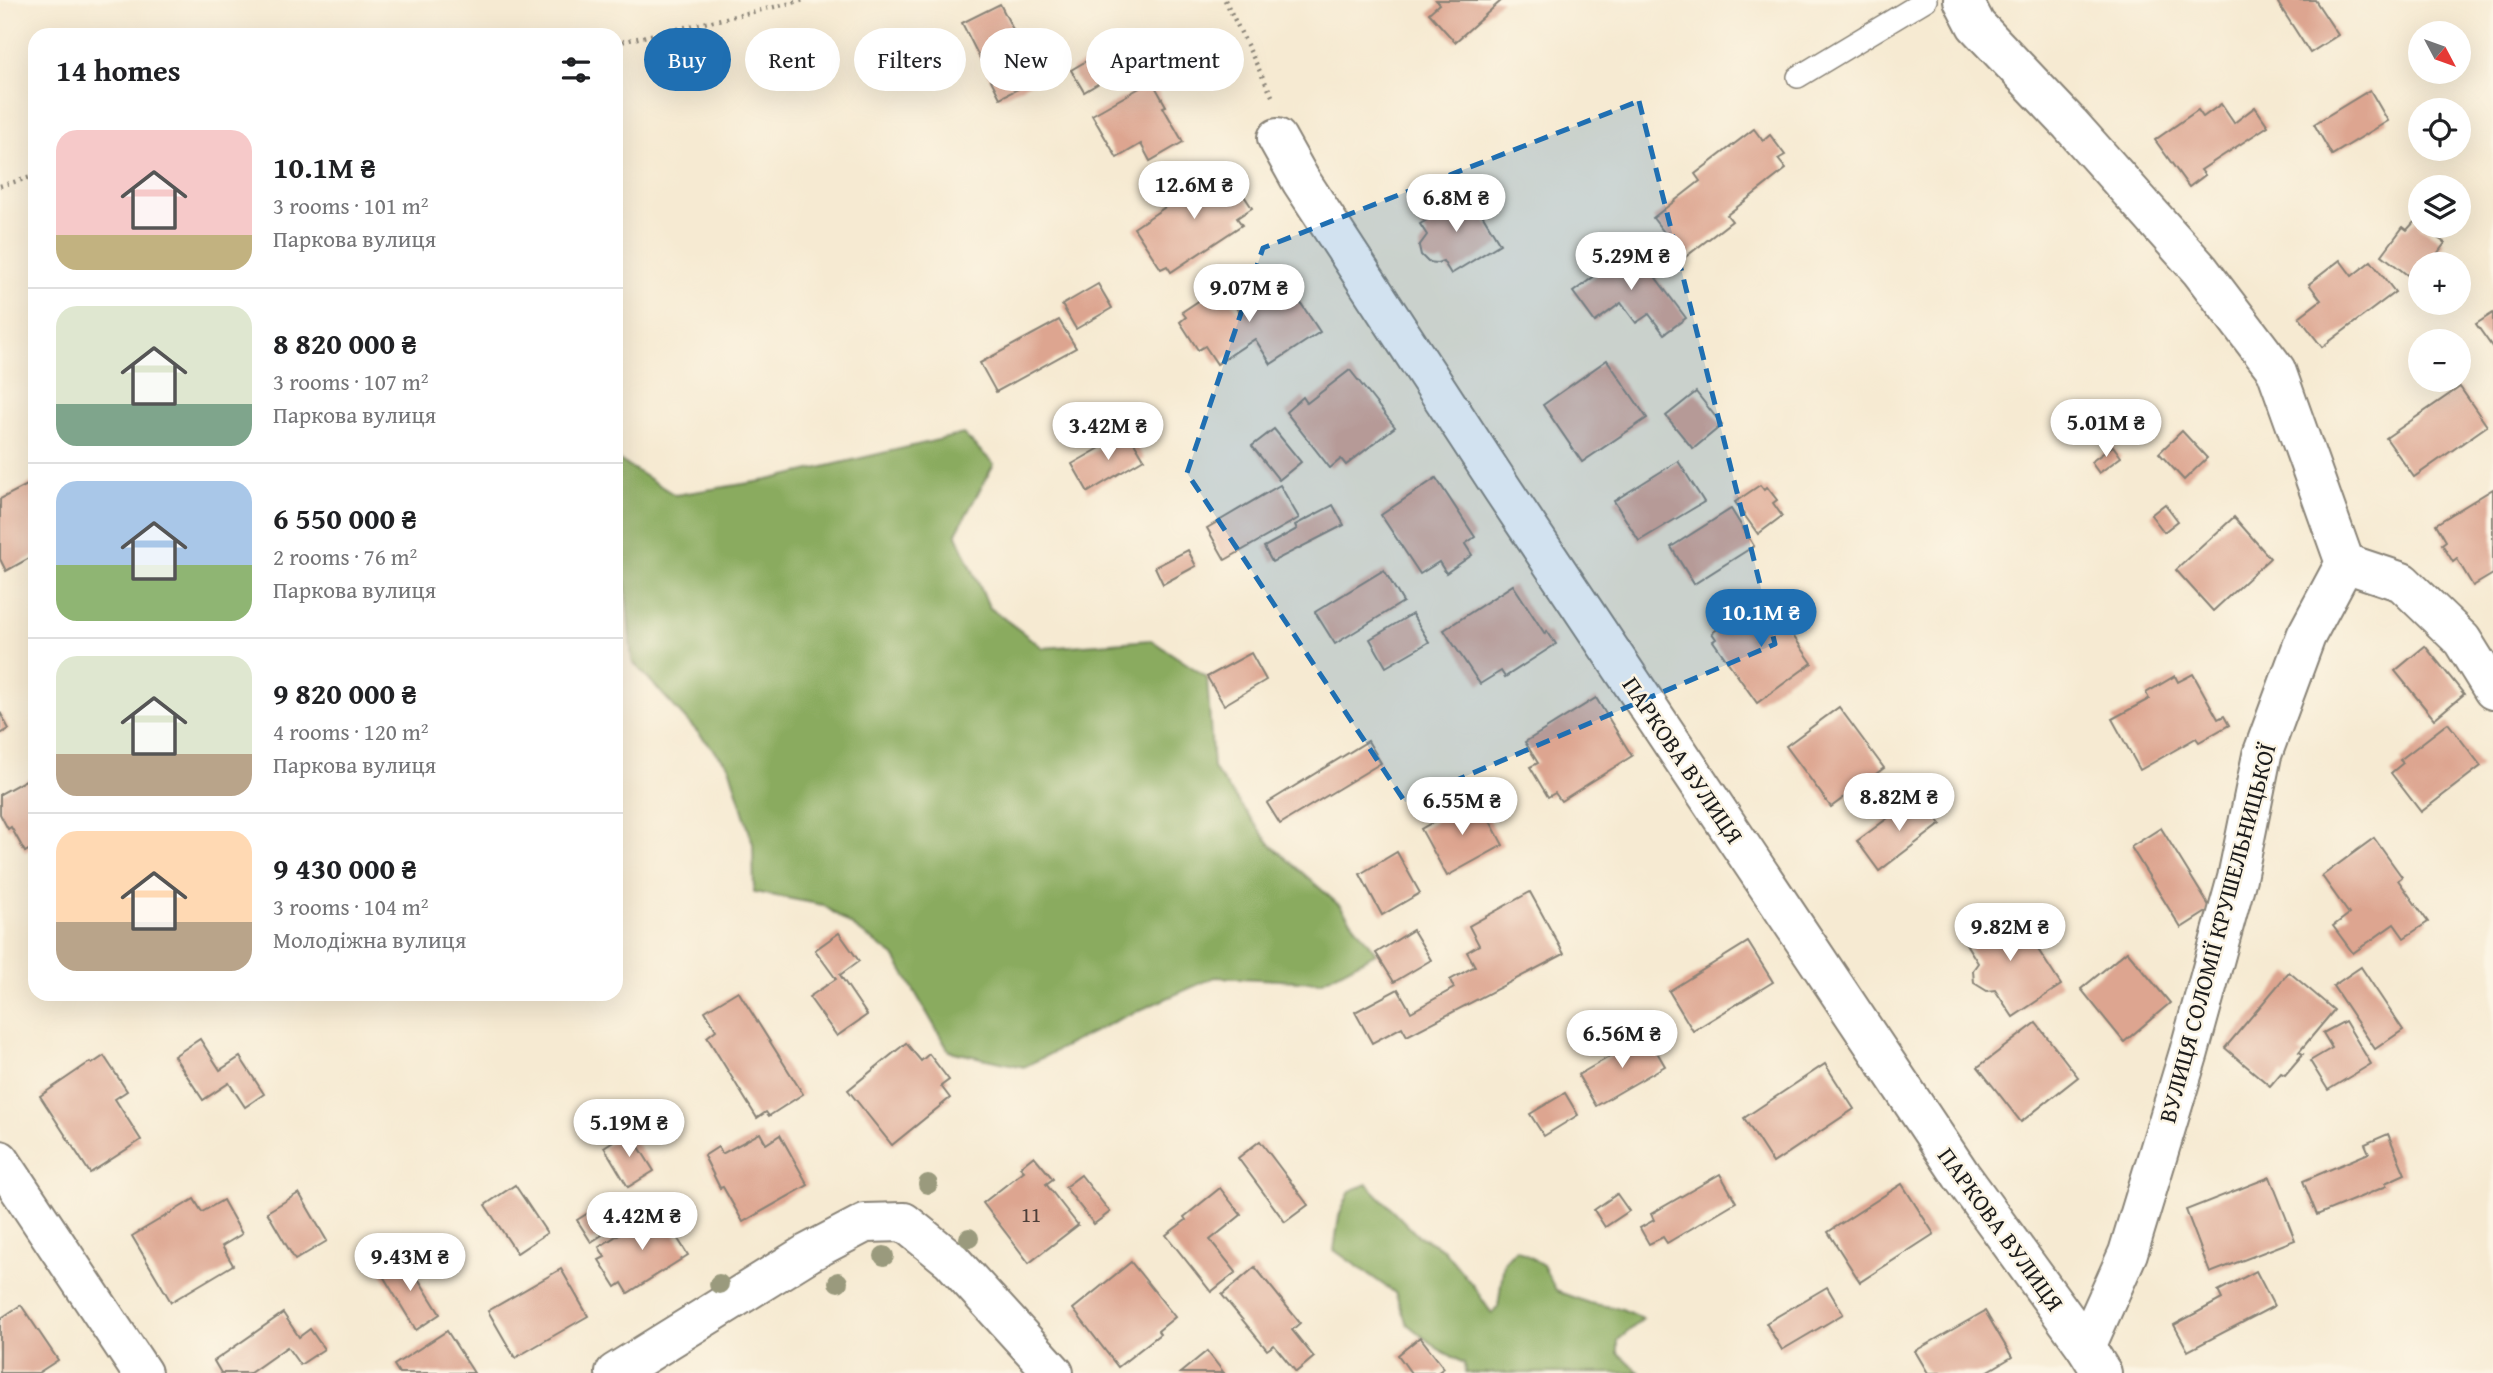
<!DOCTYPE html>
<html lang="en">
<head>
<meta charset="utf-8">
<style>
	:root { --surface:#fff; --page:#f2f2f2; --text:#202124; --muted:#757577; --line:#e0e0e0; --accent:#1f6fb2 }
	body { margin:0; font-family:"Gentium Book Plus",serif; background:var(--page); color:var(--text); height:100vh; display:flex; flex-direction:column; font-size:26px; white-space:nowrap }
	* { box-sizing:border-box; margin:0 }
	p { font-size:23px; color:var(--muted) }
	.icon { flex:none; width:38px; height:38px; fill:none; stroke:currentColor; stroke-width:2; stroke-linecap:round; stroke-linejoin:round }
	.map { position:relative; flex:1; overflow:hidden }
	.drawer { position:absolute; left:28px; top:28px; width:595px; height:973px; display:flex; flex-direction:column; background:var(--surface); border-radius:21px; box-shadow:0 7px 28px #0002 }
	.drawer>* { flex:none }
	.banner { position:absolute; left:644px; top:28px; width:665px; height:63px; display:flex; gap:14px }
	.needle { width:46px; rotate:131deg }
	.controls { position:absolute; left:2408px; top:21px; display:grid; gap:14px }
	.controls a { display:grid; place-items:center; width:63px; height:63px; border-radius:50%; background:var(--surface); box-shadow:0 7px 28px #0002; font-size:35px }
	.price { position:absolute; translate:-50% -60px; padding:0 16px; border-radius:24px; background:#fff; color:#222; font-size:23px; line-height:46px; filter:drop-shadow(0 2px 4px #0008) }
	.price::after { content:''; position:absolute; left:50%; top:42px; width:21px; height:16px; margin-left:-10px; background:inherit; clip-path:polygon(0 0,100% 0,50% 100%) }
	.price.on { background:var(--accent); color:#fff }
	ul { padding:0; list-style:none }
	li { display:flex; align-items:center; gap:21px; height:175px; padding:0 28px }
	li+li { border-top:2px solid var(--line) }
	li span { display:grid; place-items:center; flex:none; width:196px; height:140px; border-radius:21px; color:#555 }
	li>.icon { margin-inline-start:auto }
	span .icon { width:84px; height:84px; fill:#fffc; stroke-width:1 }
	li b { font-size:30px }
	h2 { display:flex; justify-content:space-between; align-items:center; height:84px; padding:0 28px; font-size:30px }
	.pill { padding:0 24px; border-radius:32px; background:var(--surface); box-shadow:0 7px 28px #0002; font-size:24px; line-height:63px }
	.pill.on { background:var(--accent); color:#fff }
	.map>svg:first-child { display:block }
</style>
</head>
<body>
<div class="map">
<svg width="2493" height="1373" viewBox="0 0 2493 1373">
	<rect width="100%" height="100%" fill="#fcf5e5"/>
	<filter id="ink" filterUnits="userSpaceOnUse"><feTurbulence type="fractalNoise" baseFrequency=".0143" numOctaves="2"/><feDisplacementMap in="SourceGraphic" scale="14" xChannelSelector="R" yChannelSelector="G"/><feConvolveMatrix kernelMatrix="1 2 1 2 8 2 1 2 1" color-interpolation-filters="sRGB"/></filter>
	<filter id="wash" filterUnits="userSpaceOnUse"><feTurbulence type="fractalNoise" baseFrequency=".00686" numOctaves="4" result="noise"/><feDisplacementMap in="SourceGraphic" scale="28" xChannelSelector="R" yChannelSelector="G"/><feGaussianBlur stdDeviation="1.57" result="paint"/><feColorMatrix in="noise" values="0 0 0 0 0 0 0 0 0 0 0 0 0 0 0 0 0 1.4 0 .05"/><feComposite in="paint" operator="in"/></filter>
	<g filter="url(#wash)">
		<rect width="100%" height="100%" fill="#f6ead2"/>
		<g fill="#8aab5f" stroke="#53643e" stroke-width="2">
			<path d="M963 434 994 464 956 533 989 607 1043 648 1151 640 1207 677 1213 768 1271 845 1340 906 1376 953 1321 982 1215 977 1115 1021 1024 1067 949 1051 894 956 823 905 754 892 753 844 729 766 632 661 625 580 616 567V458L675 495 768 480Z"/>
			<path d="M1367 1184 1417 1235 1443 1249 1474 1287 1492 1314 1498 1307 1504 1262 1516 1249 1543 1265 1556 1291 1589 1303 1622 1309 1643 1319 1618 1340V1353L1640 1373H1465L1464 1363 1438 1349 1407 1324 1395 1293 1334 1250 1339 1216 1350 1191Z"/>
		</g>
		<g id="blocks">
			<g fill="#dda590">
				<path d="M1436 0H1502L1455 42 1429 13 1439 4Z"/>
				<path d="M2283 0H2315L2338 35 2310 53 2278 3Z"/>
				<path d="M1000 4 1038 79 1000 98 962 23Z"/>
				<path d="M1112 46 1124 68 1084 92 1071 70Z"/>
				<path d="M1152 81 1166 106 1163 107 1183 142 1150 161 1141 144 1117 158 1092 115Z"/>
				<path d="M2370 90 2388 121 2332 155 2314 124Z"/>
				<path d="M2221 104 2234 123 2255 107 2268 126 2201 170 2205 175 2189 187 2155 140 2198 110 2203 117Z"/>
				<path d="M1754 129 1763 141 1770 135 1785 155 1778 159 1786 169 1727 215 1732 221 1684 258 1653 218 1700 181 1695 174Z"/>
				<path d="M1225 167 1252 208 1237 218 1242 225 1171 272 1167 266 1161 269 1134 228Z"/>
				<path d="M1458 193 1461 198 1469 193 1500 244 1451 274 1443 261 1437 263 1428 262 1421 255 1419 246 1427 235 1420 224 1427 220 1424 215Z"/>
				<path d="M2416 220 2420 226 2445 243 2437 254 2443 259 2439 264H2420V285L2382 255 2403 227 2407 230Z"/>
				<path d="M1638 244 1661 274 1656 278 1686 318 1664 334 1649 314 1636 323 1621 303 1595 322 1573 292Z"/>
				<path d="M2340 260 2352 276 2371 261 2395 292 2322 347 2299 317 2321 300 2309 284Z"/>
				<path d="M1286 281 1320 332 1271 364 1255 339 1217 364 1205 346 1198 350 1180 322 1186 317 1182 312 1221 286 1239 312Z"/>
				<path d="M1098 284 1112 308 1076 329 1062 305Z"/>
				<path d="M2493 313V348L2476 324Z"/>
				<path d="M1059 320 1076 348 996 392 980 363Z"/>
				<path d="M1607 360 1647 418 1582 462 1543 405Z"/>
				<path d="M1350 370 1395 427 1346 465 1341 459 1330 468 1286 412 1303 397 1307 403Z"/>
				<path d="M2460 387 2487 426 2414 477 2386 438Z"/>
				<path d="M1696 392 1722 425 1693 449 1666 416Z"/>
				<path d="M1274 429 1301 462 1279 480 1252 446Z"/>
				<path d="M2182 431 2207 458 2184 480 2159 453Z"/>
				<path d="M1128 432 1144 459 1088 492 1072 464Z"/>
				<path d="M2113 446 2121 457 2099 473 2091 462Z"/>
				<path d="M1678 461 1704 502 1639 541 1614 501Z"/>
				<path d="M1436 478 1475 537 1465 544 1472 555 1446 573 1439 562 1420 574 1381 515Z"/>
				<path d="M35 481V555L6 571 0 559V499Z"/>
				<path d="M1280 485 1299 518 1225 560 1207 528Z"/>
				<path d="M1760 485 1764 490 1767 487 1777 500 1773 503 1782 516 1758 534 1735 502Z"/>
				<path d="M2493 489V574L2473 586 2457 559 2453 562 2442 544 2446 541 2436 524Z"/>
				<path d="M2165 504 2178 521 2164 532 2151 515Z"/>
				<path d="M1333 505 1344 525 1272 562 1264 547 1297 529 1295 525Z"/>
				<path d="M1731 509 1754 546 1694 584 1671 547Z"/>
				<path d="M2234 517 2270 558 2213 611 2176 570Z"/>
				<path d="M1188 550 1196 566 1163 584 1155 567Z"/>
				<path d="M1384 570 1403 602 1335 644 1315 612Z"/>
				<path d="M1513 585 1545 634 1547 631 1556 644 1505 677 1501 671 1480 684 1444 630Z"/>
				<path d="M1760 598 1765 605 1769 601 1812 663 1757 703 1713 641 1716 639 1712 633Z"/>
				<path d="M1412 614 1429 642 1386 667 1370 639Z"/>
				<path d="M2425 646 2464 694 2434 719 2395 671Z"/>
				<path d="M1251 653 1266 680 1224 705 1207 677Z"/>
				<path d="M2193 674 2218 719 2224 716 2229 725 2199 742 2196 738 2140 770 2112 719 2149 699 2146 693 2175 676 2178 682Z"/>
				<path d="M1596 698 1632 756 1561 801 1555 793 1548 797 1530 767 1538 763 1525 742Z"/>
				<path d="M1839 707 1884 768 1831 807 1786 746Z"/>
				<path d="M0 712 9 729 0 734Z"/>
				<path d="M2448 723 2481 766 2421 812 2391 773 2403 763 2400 760Z"/>
				<path d="M1368 741 1381 763 1280 824 1267 803Z"/>
				<path d="M35 775V846L25 852 11 827 8 829 0 814V794Z"/>
				<path d="M1919 795 1941 824 1879 871 1857 841Z"/>
				<path d="M1477 797 1503 845 1447 876 1421 829Z"/>
				<path d="M2161 828 2211 909 2181 928 2131 847Z"/>
				<path d="M2374 838 2402 877 2398 880 2428 922 2404 938 2394 924 2353 953 2333 926 2349 914 2322 876Z"/>
				<path d="M1397 852 1420 893 1382 915 1360 874Z"/>
				<path d="M1530 892 1564 954 1407 1036 1402 1027 1372 1043 1355 1012 1398 989 1411 1012 1454 988 1450 980 1475 966 1467 952 1479 945 1469 926Z"/>
				<path d="M2011 908 2061 985 2013 1017 1995 990 1987 991 1974 983 1973 970 1978 963 1963 939Z"/>
				<path d="M1413 930 1431 960 1394 982 1376 953Z"/>
				<path d="M839 933 859 961 840 975 867 1015 837 1036 809 997 836 979 815 950Z"/>
				<path d="M1748 942 1773 982 1693 1031 1669 991Z"/>
				<path d="M2127 951 2170 1003 2124 1042 2081 989Z"/>
				<path d="M2361 967 2403 1030 2375 1049 2333 986Z"/>
				<path d="M2289 972 2334 1010 2299 1052 2303 1054 2285 1075 2281 1073 2270 1086 2225 1048Z"/>
				<path d="M738 991 803 1094 769 1116 766 1112 757 1118 707 1037 716 1030 705 1011Z"/>
				<path d="M2345 1021 2371 1064 2328 1090 2310 1061 2332 1048 2323 1033Z"/>
				<path d="M2036 1023 2078 1077 2021 1122 1978 1067Z"/>
				<path d="M1647 1035 1665 1066 1596 1106 1578 1075Z"/>
				<path d="M200 1039 220 1070 240 1057 264 1094 245 1107 229 1083 203 1100 174 1056Z"/>
				<path d="M906 1043 921 1061 929 1054 949 1080 941 1086 950 1098 892 1145 848 1090Z"/>
				<path d="M104 1056 127 1091 115 1099 141 1140 90 1173 40 1096 90 1062 92 1064Z"/>
				<path d="M1825 1064 1854 1109 1773 1163 1744 1118Z"/>
				<path d="M1565 1093 1578 1115 1544 1136 1530 1114Z"/>
				<path d="M629 1131 654 1171 628 1187 604 1147Z"/>
				<path d="M760 1133 766 1144 780 1135 808 1185 743 1222 723 1187 720 1188 704 1156 718 1147 722 1154Z"/>
				<path d="M2388 1134 2405 1174 2385 1183 2387 1186 2317 1215 2303 1181 2369 1153 2365 1144Z"/>
				<path d="M1260 1141 1308 1205 1285 1222 1238 1158Z"/>
				<path d="M1034 1156 1053 1179 1046 1184 1078 1225 1029 1263 983 1203 1024 1171 1020 1167Z"/>
				<path d="M1720 1174 1736 1202 1667 1243 1663 1237 1649 1244 1640 1228 1654 1220 1651 1214Z"/>
				<path d="M1081 1175 1110 1212 1094 1224 1065 1187Z"/>
				<path d="M2270 1177 2295 1240 2210 1273 2186 1210Z"/>
				<path d="M1902 1184 1934 1234 1860 1282 1828 1232Z"/>
				<path d="M515 1185 547 1233 517 1253 485 1205Z"/>
				<path d="M1220 1188 1241 1215 1210 1240 1236 1272 1211 1292 1166 1235 1186 1220 1184 1217Z"/>
				<path d="M299 1193 327 1241 295 1260 267 1212Z"/>
				<path d="M1617 1194 1629 1211 1605 1227 1594 1210Z"/>
				<path d="M617 1195 630 1217 591 1242 577 1220Z"/>
				<path d="M194 1199 202 1212 223 1200 242 1234 222 1246 233 1265 171 1302 132 1236Z"/>
				<path d="M659 1209 688 1255 628 1293 622 1283 616 1287 599 1260 605 1257 599 1247Z"/>
				<path d="M404 1256 440 1314 416 1330 380 1271Z"/>
				<path d="M1131 1262 1175 1317 1158 1331 1160 1334 1118 1367 1073 1309Z"/>
				<path d="M1255 1267 1300 1323 1292 1330 1314 1357 1296 1372 1274 1345 1267 1350 1222 1295Z"/>
				<path d="M561 1269 588 1316 515 1358 488 1311Z"/>
				<path d="M2256 1271 2274 1306 2188 1351 2174 1325 2222 1299 2218 1291Z"/>
				<path d="M1827 1287 1843 1314 1782 1350 1766 1323Z"/>
				<path d="M21 1305 58 1360 38 1373H0V1319Z"/>
				<path d="M1985 1311 2012 1357 1985 1373H1928L1915 1351Z"/>
				<path d="M283 1313 299 1337 310 1329 324 1349 300 1365 287 1347 250 1373H221L214 1361Z"/>
				<path d="M447 1331 474 1373H399L394 1365Z"/>
				<path d="M1420 1337 1444 1368 1437 1373H1411L1398 1355Z"/>
				<path d="M1207 1351 1224 1373H1180Z"/>
			</g>
		</g>
	</g>
	<g filter="url(#ink)">
		<use href="#blocks" fill-opacity="0" stroke="#898377" stroke-width="2"/>
		<g fill="none" stroke-linecap="round" stroke-linejoin="round">
			<g stroke="#898377" stroke-width="24">
				<path id="lane" d="M1798 77 1926 0"/>
			</g>
			<g stroke="#898377" stroke-width="42">
				<g id="street">
					<path d="M1963 0 1976 25 2070 124 2200 270 2276 370 2345 563 2306 636 2262 755 2237 878 2189 1052 2128 1253 2086 1347"/>
					<path d="M1277 138 1301 181 1503 490 1961 1175 2086 1347 2102 1373"/>
					<path d="M2345 563 2402 582 2462 640 2493 690"/>
					<path d="M0 1160 142 1373"/>
					<path d="M615 1373 808 1253 865 1223 904 1222 951 1260 1054 1373"/>
				</g>
			</g>
			<g stroke="#898377" stroke-width="4.5" stroke-dasharray="2 5" stroke-linecap="butt">
				<path d="M1225 0 1274 100"/>
				<path d="M616 43 805 0"/>
				<path d="M0 186 35 176"/>
			</g>
			<use href="#lane" stroke="#fff" stroke-width="21"/>
			<use href="#street" stroke="#fff" stroke-width="38"/>
		</g>
		<g fill="#9a9a7d">
			<circle cx="928" cy="1184" r="10"/>
			<circle cx="969" cy="1238" r="10"/>
			<circle cx="884" cy="1256" r="10"/>
			<circle cx="838" cy="1282" r="10"/>
			<circle cx="719" cy="1284" r="10"/>
		</g>
	</g>
	<path fill="#1f6fb2" fill-opacity="0.2" stroke="#1f6fb2" stroke-width="5" stroke-dasharray="14 9" stroke-linejoin="round" d="M1639 101 1775 644 1405 802 1187 473 1263 248Z"/>
	<g text-anchor="middle" dominant-baseline="central" stroke-width="5" stroke-linejoin="round" paint-order="stroke">
		<g font-size="21" fill="#4c3e39">
			<text x="1031" y="1214">11</text>
		</g>
		<g font-size="24" fill="#1c1c1c" stroke="#fcf5e5">
			<text transform="translate(1683 760) rotate(56)">ПАРКОВА ВУЛИЦЯ</text>
			<text transform="translate(2217 933) rotate(-75)">ВУЛИЦЯ СОЛОМІЇ КРУШЕЛЬНИЦЬКОЇ</text>
			<text transform="translate(2001 1229) rotate(54)">ПАРКОВА ВУЛИЦЯ</text>
		</g>
	</g>
</svg>
<div class="controls">
<a><svg class="needle" viewBox="-14 -14 28 28"><path d="M0-13l5 13h-10z" fill="#e53935"/><path d="M0 13l5-13h-10z" fill="#757577"/></svg></a>
<a><svg class="icon" aria-label="locate" viewBox="0 0 24 24"><circle cx="12" cy="12" r="6"/><path d="M12 2v4M12 18v4M2 12h4M18 12h4"/></svg></a>
<a><svg class="icon" aria-label="layers" viewBox="0 0 24 24"><path d="M12 4l9 5-9 5-9-5zM3 14l9 5 9-5"/></svg></a>
<a>+</a>
<a>−</a>
</div>
<b class="price" style="left:1194px;top:221px">12.6M ₴</b>
<b class="price" style="left:1456px;top:234px">6.8M ₴</b>
<b class="price" style="left:1631px;top:292px">5.29M ₴</b>
<b class="price" style="left:1249px;top:324px">9.07M ₴</b>
<b class="price" style="left:2106px;top:459px">5.01M ₴</b>
<b class="price" style="left:1108px;top:462px">3.42M ₴</b>
<b class="price on" style="left:1761px;top:649px">10.1M ₴</b>
<b class="price" style="left:1899px;top:833px">8.82M ₴</b>
<b class="price" style="left:1462px;top:837px">6.55M ₴</b>
<b class="price" style="left:2010px;top:963px">9.82M ₴</b>
<b class="price" style="left:1622px;top:1070px">6.56M ₴</b>
<b class="price" style="left:629px;top:1159px">5.19M ₴</b>
<b class="price" style="left:642px;top:1252px">4.42M ₴</b>
<b class="price" style="left:410px;top:1293px">9.43M ₴</b>
<div class="banner">
<a class="pill on">Buy</a>
<a class="pill">Rent</a>
<a class="pill">Filters</a>
<a class="pill">New</a>
<a class="pill">Apartment</a>
</div>
<section class="drawer">
<h2>14 homes<svg class="icon" aria-label="filters" viewBox="0 0 24 24"><path d="M4 7h16M4 17h16"/><circle cx="9" cy="7" r="2"/><circle cx="15" cy="17" r="2"/></svg></h2>
<ul>
<li><span style="background:linear-gradient(#f6c9c9 75%,#c2b280 0)"><svg class="icon" aria-label="home" viewBox="0 0 24 24"><path d="M3 11l9-7 9 7M6 9v11h12V9"/></svg></span><div><b>10.1M ₴</b><p>3 rooms · 101 m²</p><p>Паркова вулиця</p></div></li>
<li><span style="background:linear-gradient(#dfe7d0 70%,#7fa58c 0)"><svg class="icon" aria-label="home" viewBox="0 0 24 24"><path d="M3 11l9-7 9 7M6 9v11h12V9"/></svg></span><div><b>8 820 000 ₴</b><p>3 rooms · 107 m²</p><p>Паркова вулиця</p></div></li>
<li><span style="background:linear-gradient(#a9c7e8 60%,#8fb573 0)"><svg class="icon" aria-label="home" viewBox="0 0 24 24"><path d="M3 11l9-7 9 7M6 9v11h12V9"/></svg></span><div><b>6 550 000 ₴</b><p>2 rooms · 76 m²</p><p>Паркова вулиця</p></div></li>
<li><span style="background:linear-gradient(#dfe7d0 70%,#b9a48a 0)"><svg class="icon" aria-label="home" viewBox="0 0 24 24"><path d="M3 11l9-7 9 7M6 9v11h12V9"/></svg></span><div><b>9 820 000 ₴</b><p>4 rooms · 120 m²</p><p>Паркова вулиця</p></div></li>
<li><span style="background:linear-gradient(#ffd9b3 65%,#b9a48a 0)"><svg class="icon" aria-label="home" viewBox="0 0 24 24"><path d="M3 11l9-7 9 7M6 9v11h12V9"/></svg></span><div><b>9 430 000 ₴</b><p>3 rooms · 104 m²</p><p>Молодіжна вулиця</p></div></li>
</ul>
</section>
</div>
</body>
</html>
